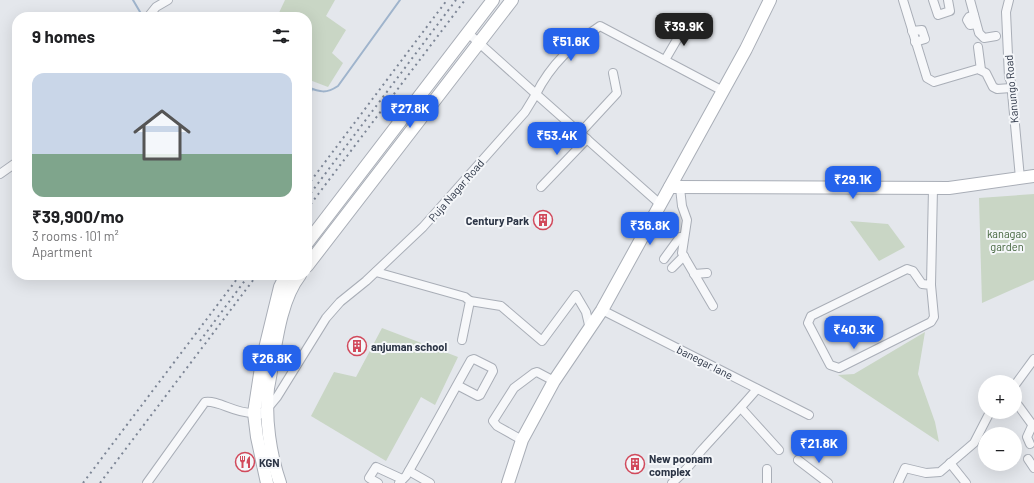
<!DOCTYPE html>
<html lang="en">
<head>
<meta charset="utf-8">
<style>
	:root { --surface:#fff; --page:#f6f6f6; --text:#202124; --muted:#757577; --accent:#2563eb }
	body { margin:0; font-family:Barlow,sans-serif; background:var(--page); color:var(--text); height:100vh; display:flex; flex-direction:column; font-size:15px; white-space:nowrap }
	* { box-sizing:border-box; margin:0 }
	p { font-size:13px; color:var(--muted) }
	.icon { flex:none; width:22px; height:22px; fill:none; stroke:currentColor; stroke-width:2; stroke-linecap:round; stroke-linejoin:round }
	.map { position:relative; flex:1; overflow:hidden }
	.panel { position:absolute; left:12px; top:12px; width:300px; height:268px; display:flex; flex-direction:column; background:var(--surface); border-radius:16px; box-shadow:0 4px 16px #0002 }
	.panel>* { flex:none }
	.controls { position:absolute; left:978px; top:375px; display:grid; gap:8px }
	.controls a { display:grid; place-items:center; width:44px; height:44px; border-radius:50%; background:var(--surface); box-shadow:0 4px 16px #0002; font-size:20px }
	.price { position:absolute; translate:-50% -34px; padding:0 9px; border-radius:8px; background:var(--accent); color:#fff; font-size:13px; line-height:26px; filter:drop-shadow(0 1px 2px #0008) }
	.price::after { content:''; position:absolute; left:50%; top:24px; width:12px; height:9px; margin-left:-6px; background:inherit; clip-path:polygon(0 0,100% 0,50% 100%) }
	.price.selected { background:#222; color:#fff }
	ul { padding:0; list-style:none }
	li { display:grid; align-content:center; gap:8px; height:212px; padding:0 20px }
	li span { display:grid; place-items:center; height:124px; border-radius:12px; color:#555 }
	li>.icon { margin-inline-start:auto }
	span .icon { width:72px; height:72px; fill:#fffc; stroke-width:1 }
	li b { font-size:17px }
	h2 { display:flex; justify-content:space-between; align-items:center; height:48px; padding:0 20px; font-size:17px }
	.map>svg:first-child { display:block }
</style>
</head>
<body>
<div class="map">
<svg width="1034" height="483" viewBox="0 0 1034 483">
	<rect width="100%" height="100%" fill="#e4e7ec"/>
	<g fill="#c9d6c5">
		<path d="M285 0H335L326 16 346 30 332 53 343 63 328 87 307 79V17H277Z"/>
		<path d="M1034 194V280L982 303 979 198Z"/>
		<path d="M850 221 888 224 905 247 879 261Z"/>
		<path d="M382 328 458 357 435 405 421 397 386 461 311 416 334 372 356 377Z"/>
		<path d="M925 332 918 374 935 422 939 442 838 375 854 374Z"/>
	</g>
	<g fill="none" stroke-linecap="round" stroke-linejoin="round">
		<g stroke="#9fb4cc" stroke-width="2">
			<path d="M133 0 143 17"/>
			<path d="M307 87C320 92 326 94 338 86L400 0"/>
			<path d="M307 103 312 89"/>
		</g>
		<g stroke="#a9aeb7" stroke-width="10">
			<g id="street">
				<path d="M903 0 927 78 934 82 978 69 986 73 993 87 997 89 1011 88"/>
				<path d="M933 0 938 15 950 11 948 0"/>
				<path d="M970 0 979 33 984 38 996 36"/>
				<path d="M1009 0 1006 12 1009 77 1011 82 1020 178"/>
				<path d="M974 15 969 17 967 20 970 25 976 24"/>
				<path d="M148 17 156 7 168 0"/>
				<path d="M912 31 922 30 925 39 915 42"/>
				<path d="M468 33 536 94C551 64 573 44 600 26L723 91"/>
				<path d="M978 47 981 70"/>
				<path d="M665 60 686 24"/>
				<path d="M580 133 617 93 613 73"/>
				<path d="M0 174 17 162"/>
				<path d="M541 187 587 139"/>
				<path d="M680 188 682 206 687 220 682 253 713 306"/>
				<path d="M664 259 680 237 684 238"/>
				<path d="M672 268 684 256"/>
				<path d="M376 272 465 297 470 301 462 340"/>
				<path d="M694 274 707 273"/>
				<path d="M931 285 922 284 913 271 907 269 811 316 808 323 830 365 839 368 931 322 934 317 931 285 933 188"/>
				<path d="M470 301 501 306 542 341 576 295 586 312 590 329"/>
				<path d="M602 310 809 415"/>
				<path d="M1015 385 1034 359"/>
				<path d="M1015 401 1034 427"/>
				<path d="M741 408 779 450"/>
				<path d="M255 418 267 409 277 397 326 318 340 302 366 281 423 227 525 112 536 94 660 204"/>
				<path d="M522 440 497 426 493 421 514 388 534 373 537 372 554 381"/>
				<path d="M1030 444 1027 437 1032 426"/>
				<path d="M1028 459 1034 468"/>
				<path d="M798 460 828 483"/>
				<path d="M950 463 966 483"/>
				<path d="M767 469V483"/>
				<path d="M409 471 430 483"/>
				<path d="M147 483 205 402C219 400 235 414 254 413"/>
				<path d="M378 483 369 478 376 467 402 479"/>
				<path d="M399 483 406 476C428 438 449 399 471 360L474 359 492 368 493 371 480 395 478 396 457 385"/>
				<path d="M672 483C684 473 692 463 701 451 720 430 739 410 757 389"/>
				<path d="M898 483 905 468 926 473 940 472 974 443 990 412"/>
			</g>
		</g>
		<g stroke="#a9aeb7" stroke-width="14">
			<g id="secondary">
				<path d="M670 187 949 188 1034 176"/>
				<path d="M307 243 493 0"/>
				<path d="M307 266 512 0"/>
				<path d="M267 483 257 437 254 413 262 361 280 287 286 275"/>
				<path d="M280 483C270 454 265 419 268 388 275 354 278 303 300 275"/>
				<path d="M508 483 522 440 554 381 602 310 746 49 770 0"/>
			</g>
		</g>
		<use href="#street" stroke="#f7f8fa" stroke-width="8"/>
		<use href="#secondary" stroke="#fff" stroke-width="12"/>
		<g stroke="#7d8696" stroke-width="2" stroke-dasharray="2 4" stroke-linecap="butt">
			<path d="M307 186 447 0"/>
			<path d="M307 198 456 0"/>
			<path d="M307 209 465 0"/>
			<path d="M200 341 249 275"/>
			<path d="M83 483 240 275"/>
			<path d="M100 483 257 275"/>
		</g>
	</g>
	<defs>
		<g id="building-ring" transform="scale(1)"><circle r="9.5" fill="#f4f6f9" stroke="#d1495b" stroke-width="1.5"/><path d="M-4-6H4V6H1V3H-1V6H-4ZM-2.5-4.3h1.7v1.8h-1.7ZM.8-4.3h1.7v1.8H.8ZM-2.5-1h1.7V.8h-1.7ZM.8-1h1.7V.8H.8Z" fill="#d1495b"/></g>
		<g id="restaurant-ring" transform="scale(1)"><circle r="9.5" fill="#f4f6f9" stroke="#d1495b" stroke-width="1.5"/><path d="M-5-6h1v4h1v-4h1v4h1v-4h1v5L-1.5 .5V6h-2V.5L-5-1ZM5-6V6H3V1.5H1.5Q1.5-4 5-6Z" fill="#d1495b"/></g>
	</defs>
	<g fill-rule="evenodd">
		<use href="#building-ring" x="543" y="220"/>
		<use href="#building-ring" x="357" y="346"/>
		<use href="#restaurant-ring" x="245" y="462"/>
		<use href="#building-ring" x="635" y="464"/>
	</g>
	<g text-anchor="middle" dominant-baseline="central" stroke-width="4" stroke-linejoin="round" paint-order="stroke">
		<g font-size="11" fill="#2b3445" stroke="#f4f6f9">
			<text transform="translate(1011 89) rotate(-95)">Kanungo Road</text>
			<text transform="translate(456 190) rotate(-49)">Puja Nagar Road</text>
			<text transform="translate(705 362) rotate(27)">banegar lane</text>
		</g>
		<g font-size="11" font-weight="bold" fill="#2b3445" stroke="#f4f6f9" text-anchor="start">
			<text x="529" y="220" text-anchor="end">Century Park</text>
			<text x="371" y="346">anjuman school</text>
			<text x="649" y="458">New poonam<tspan x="649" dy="13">complex</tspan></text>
			<text x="259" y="462">KGN</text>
		</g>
		<g font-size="11" fill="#3f6138" stroke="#f4f6f9">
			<text x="1007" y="233">kanagao<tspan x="1007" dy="13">garden</tspan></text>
		</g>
	</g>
</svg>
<div class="controls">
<a>+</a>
<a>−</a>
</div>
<b class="price selected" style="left:684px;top:47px">₹39.9K</b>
<b class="price" style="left:571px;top:62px">₹51.6K</b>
<b class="price" style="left:410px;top:129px">₹27.8K</b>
<b class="price" style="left:557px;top:156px">₹53.4K</b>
<b class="price" style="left:853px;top:200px">₹29.1K</b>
<b class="price" style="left:650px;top:246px">₹36.8K</b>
<b class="price" style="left:854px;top:350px">₹40.3K</b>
<b class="price" style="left:272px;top:379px">₹26.8K</b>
<b class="price" style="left:819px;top:464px">₹21.8K</b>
<section class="panel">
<h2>9 homes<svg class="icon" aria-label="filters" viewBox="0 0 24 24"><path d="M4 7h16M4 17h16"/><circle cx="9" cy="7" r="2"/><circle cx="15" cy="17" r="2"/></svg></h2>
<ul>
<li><span style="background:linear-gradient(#c9d6e8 65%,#7fa58c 0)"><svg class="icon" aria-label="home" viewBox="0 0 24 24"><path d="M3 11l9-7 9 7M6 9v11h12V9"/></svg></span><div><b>₹39,900/mo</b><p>3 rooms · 101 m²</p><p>Apartment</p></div></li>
</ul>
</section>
</div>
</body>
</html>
